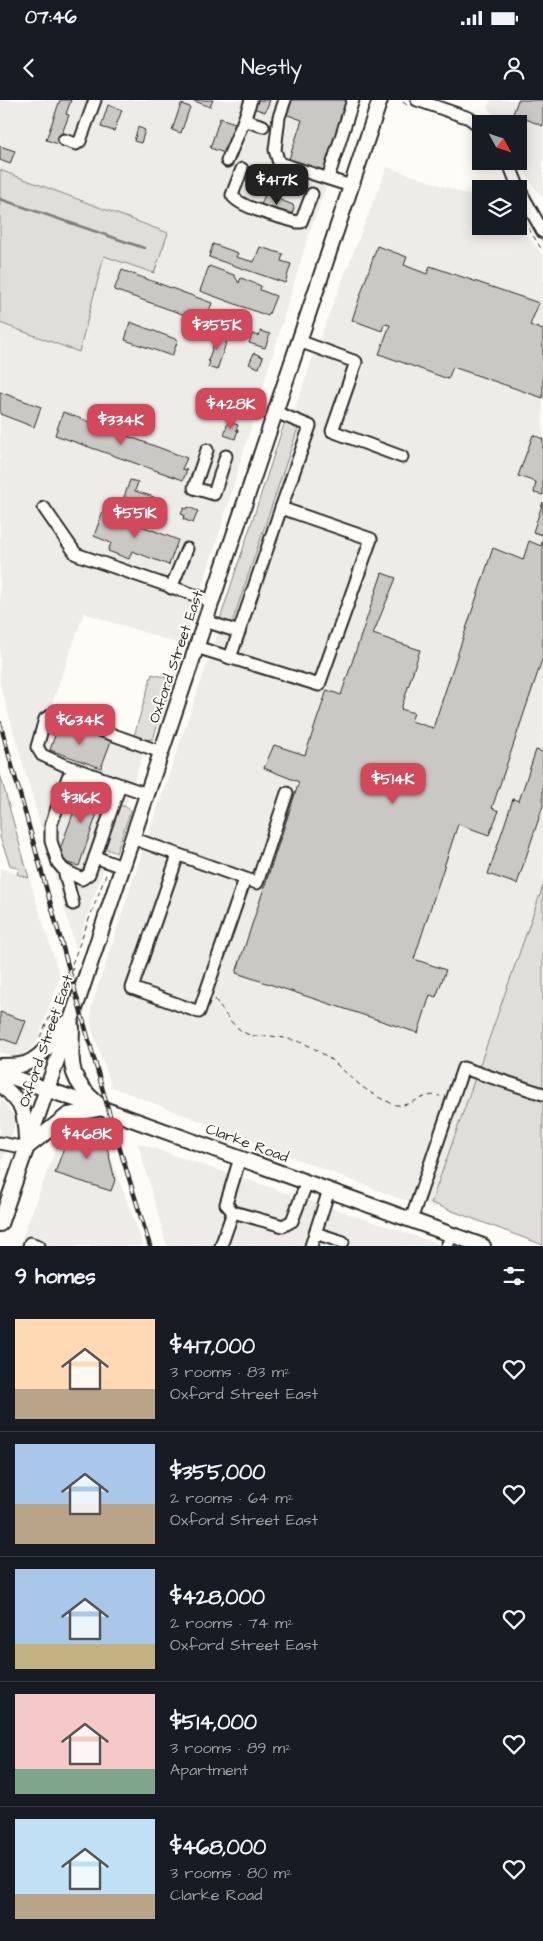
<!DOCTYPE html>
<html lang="en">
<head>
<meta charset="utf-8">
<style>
	:root { --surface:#171b24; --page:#20242c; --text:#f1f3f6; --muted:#9ea1a6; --line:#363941; --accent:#d1495b }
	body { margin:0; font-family:"Architects Daughter",sans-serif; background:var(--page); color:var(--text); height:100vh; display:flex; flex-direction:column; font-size:19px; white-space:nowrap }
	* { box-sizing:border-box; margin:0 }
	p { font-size:16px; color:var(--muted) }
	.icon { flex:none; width:28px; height:28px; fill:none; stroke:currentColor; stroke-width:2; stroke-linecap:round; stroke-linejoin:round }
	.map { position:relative; height:1146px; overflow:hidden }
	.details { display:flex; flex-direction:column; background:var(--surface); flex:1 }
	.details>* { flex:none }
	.needle { width:32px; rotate:130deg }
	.buttons { position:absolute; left:472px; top:15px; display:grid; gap:10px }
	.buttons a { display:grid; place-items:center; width:55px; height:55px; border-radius:0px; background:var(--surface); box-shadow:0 2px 12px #0003; font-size:25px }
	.price { position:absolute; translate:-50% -42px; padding:0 11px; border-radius:10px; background:var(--accent); color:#fff; font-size:16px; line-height:32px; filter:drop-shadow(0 1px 2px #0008) }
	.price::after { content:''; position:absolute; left:50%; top:30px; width:15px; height:11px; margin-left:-8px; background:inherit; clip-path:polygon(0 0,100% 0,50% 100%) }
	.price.selected { background:#222; color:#fff }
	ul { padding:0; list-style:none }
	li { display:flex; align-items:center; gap:15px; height:125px; padding:0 15px }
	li+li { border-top:1px solid var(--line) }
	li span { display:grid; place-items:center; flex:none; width:140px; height:100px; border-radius:0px; color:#555 }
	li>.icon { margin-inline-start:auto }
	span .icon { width:60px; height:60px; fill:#fffc; stroke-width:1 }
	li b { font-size:21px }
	h2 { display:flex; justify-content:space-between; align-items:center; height:60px; padding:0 15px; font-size:21px }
	.status { display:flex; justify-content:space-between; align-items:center; height:35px; padding:0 25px; background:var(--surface); direction:ltr }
	.status svg { height:14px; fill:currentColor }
	header { display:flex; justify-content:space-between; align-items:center; height:65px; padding:0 15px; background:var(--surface); font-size:22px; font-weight:600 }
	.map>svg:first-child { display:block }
</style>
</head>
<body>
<div class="status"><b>07:46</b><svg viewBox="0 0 49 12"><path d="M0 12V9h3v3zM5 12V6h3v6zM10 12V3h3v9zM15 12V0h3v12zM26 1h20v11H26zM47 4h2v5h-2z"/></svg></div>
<header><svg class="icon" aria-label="back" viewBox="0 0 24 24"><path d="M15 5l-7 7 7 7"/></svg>Nestly<svg class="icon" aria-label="person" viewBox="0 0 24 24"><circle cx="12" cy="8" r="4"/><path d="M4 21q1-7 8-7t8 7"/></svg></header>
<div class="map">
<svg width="543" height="1146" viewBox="0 0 543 1146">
	<rect width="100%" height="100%" fill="#fdfcf7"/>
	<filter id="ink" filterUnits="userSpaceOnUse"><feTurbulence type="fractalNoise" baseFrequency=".02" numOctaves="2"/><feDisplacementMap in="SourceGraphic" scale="10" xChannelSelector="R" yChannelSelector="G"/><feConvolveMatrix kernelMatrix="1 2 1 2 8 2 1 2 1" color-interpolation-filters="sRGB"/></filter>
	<g filter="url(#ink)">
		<g fill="#edece8">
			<path d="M0 0H359L309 133 215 447 183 545 84 513 52 603 148 640 76 849 0 584V223L79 252 104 155 168 133 0 70Z"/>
			<path d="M491 0H543V98L532 84 519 59V24H500L488 7Z"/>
			<path d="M387 67 481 99V126H519V124L543 156V786L435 1108 398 1098 112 987 91 926V908L143 750 317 245Z"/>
			<path d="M0 768 29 778 60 877 36 944 18 958 0 952Z"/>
			<path d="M0 999 3 1001 17 1020 0 1066Z"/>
			<path d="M65 1024 103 1035 143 1146H19Z"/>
			<path d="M138 1043 215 1069 445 1146H167Z"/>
		</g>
		<g fill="#dfdeda" stroke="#858482">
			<path d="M0 70 168 133 154 173 104 156 79 252 0 223Z"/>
			<path d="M286 318 300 322 232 523 226 525 219 522Z"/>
			<path d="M152 574 168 578 171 584 153 639 143 640 134 636Z"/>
			<path d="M0 674 29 778 17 774 19 769 10 765 0 737Z"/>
			<path d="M119 706H124L131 710 116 753 105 748V743L116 709Z"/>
			<path d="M543 786V1145L431 1103Z"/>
		</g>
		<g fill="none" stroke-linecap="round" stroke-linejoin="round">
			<path stroke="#7e7d7b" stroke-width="2.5" d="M0 99 144 148"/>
		</g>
		<g fill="#c9c8c4" stroke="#2b2b2b">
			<path d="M60 0H71L66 14 69 15 58 44 46 40Z"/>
			<path d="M192 0H213L210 7Z"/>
			<path d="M256 0H270L265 12 253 8Z"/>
			<path d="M290 0H345L349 2 326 72 289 59 302 20 285 14Z"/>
			<path d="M518 0H543V26L513 14Z"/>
			<path d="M181 4 190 7 181 33 172 30Z"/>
			<path d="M108 5 122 10 114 31 101 27Z"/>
			<path d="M220 18 235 23 225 53 210 48Z"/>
			<path d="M138 27 145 30 141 43 134 41Z"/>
			<path d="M0 46 15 51 10 64 0 60Z"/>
			<path d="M265 94 293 105 294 108 291 116 260 108Z"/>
			<path d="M213 144 238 153 236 157 254 162 260 147 283 154 281 161 291 164 285 183 209 157Z"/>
			<path d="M377 146 407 157 404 165 427 174 430 166 539 203 530 225 543 230V298L453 267 448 279 379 254 390 225 384 224 382 231 352 220Z"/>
			<path d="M209 166 234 175 239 183 241 178 261 186 260 190 276 196 268 216 200 191Z"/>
			<path d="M122 170 212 203 205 222 114 190Z"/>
			<path d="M219 211 239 219 234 234 222 230 224 225 215 221Z"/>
			<path d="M130 222 178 240 172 256 125 240Z"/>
			<path d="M260 231 270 234 265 248 249 243 252 234 259 236Z"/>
			<path d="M217 234 228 237 217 270 208 267 210 262 208 261Z"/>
			<path d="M254 253 263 257 259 268 249 264Z"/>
			<path d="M0 292 41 307 34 327 0 314Z"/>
			<path d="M227 295 246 302 242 312 224 306Z"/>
			<path d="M63 312 187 358 182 369 187 370 183 380 55 335Z"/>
			<path d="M228 322 238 325 236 330H238L235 339 224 335Z"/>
			<path d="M533 335 543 339V395L534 393 536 382 518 376Z"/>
			<path d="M130 380 138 382 135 391 154 397 151 407 124 397Z"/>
			<path d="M543 402V435L533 432Z"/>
			<path d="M188 407 198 411 193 423 183 419 184 415 181 414 184 408 187 409Z"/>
			<path d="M103 411 178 440 169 465 132 451 129 459 108 451 111 443 94 436Z"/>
			<path d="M543 438V557L492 708 499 711 489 735 458 724 414 859 446 870 436 897 430 895 418 933 236 873 299 682 264 668 274 645 305 655 327 590 341 595 382 473 396 478 373 534 420 550 401 609 414 613 411 621 433 628 493 448 523 460 529 441 541 446Z"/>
			<path d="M59 624 111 641 101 668 50 650Z"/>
			<path d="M536 650 543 652V706L517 784 488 774 513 699 519 701Z"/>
			<path d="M79 683 104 693 79 766 63 762 59 752 78 700 72 698Z"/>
			<path d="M0 912 26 921 17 944 0 938Z"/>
			<path d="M71 1028 105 1039 115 1080 111 1091 55 1073Z"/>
		</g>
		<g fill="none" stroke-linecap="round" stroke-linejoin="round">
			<g stroke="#2b2b2b" stroke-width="15">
				<g id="minor">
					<path d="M251 0 244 20 263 26"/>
					<path d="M285 0 279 17 275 50 279 63 351 86"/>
					<path d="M417 0 469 18 481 27"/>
					<path d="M64 40 76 44 80 41 95 0"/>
					<path d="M227 61 244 20"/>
					<path d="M508 61 519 89 543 132"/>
					<path d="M242 69 232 95C238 107 282 118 297 122H301L312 94"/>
					<path d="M328 78 353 0"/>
					<path d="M299 241 356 262 332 331 402 357"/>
					<path d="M207 350 194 388 214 394 226 356"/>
					<path d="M44 408 76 454 212 501"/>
					<path d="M171 488 187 449"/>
					<path d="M205 521 239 532"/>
					<path d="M196 547 319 585 371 439 281 408 310 326 275 312"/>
					<path d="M230 558 281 408"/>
					<path d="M147 694 64 665 42 655 37 647 45 619 50 616 97 629 161 652"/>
					<path d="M132 738 257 783 287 693"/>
					<path d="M178 755 132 888 199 912 245 779"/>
					<path d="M95 757 122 767"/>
					<path d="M64 770 82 779 89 774 119 688"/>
					<path d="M73 804 64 770 58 763 51 741V725L68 677 117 694"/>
					<path d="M0 1043 26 1048"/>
					<path d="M240 1058 226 1104 233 1112 283 1126 292 1121 307 1082"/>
					<path d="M411 1120 463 968 543 994"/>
					<path d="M315 1133 343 1142"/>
					<path d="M29 1146 30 1143 39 1146"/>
					<path d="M221 1146 233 1112"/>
					<path d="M311 1146 329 1090"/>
					<path d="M447 1146 452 1135"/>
				</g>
			</g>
			<g stroke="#2b2b2b" stroke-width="18">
				<g id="major">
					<path d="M72 928C71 965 68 979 98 1004"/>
					<path d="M0 966C7 966 13 966 20 965 40 962 55 938 66 923"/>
					<path d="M0 973 109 1011 483 1146"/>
					<path d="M0 983C23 1006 24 1005 26 1038"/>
					<path d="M26 1048 68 1015 98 1009"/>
					<path d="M0 1124 78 900 380 0"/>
				</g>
			</g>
			<g stroke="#2b2b2b" stroke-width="1" stroke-dasharray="5 4" stroke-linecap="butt">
				<path d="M403 2 408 6"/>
				<path d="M519 113 542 150"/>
				<path d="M215 899C224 912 231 925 245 933 254 938 262 935 271 936 286 938 302 941 315 949 340 963 356 987 382 999 387 1001 392 1004 396 1005 413 1007 422 992 440 996"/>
				<path d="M40 937 73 868 72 864 107 772"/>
			</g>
			<use href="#minor" stroke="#fdfcf7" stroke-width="11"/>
			<use href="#major" stroke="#fdfcf7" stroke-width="14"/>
			<g stroke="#2b2b2b" stroke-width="4.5">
				<path id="rail" d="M0 623 114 1030 150 1146"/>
			</g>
			<use href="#rail" stroke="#fdfcf7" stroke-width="2.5" stroke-dasharray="8" stroke-linecap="butt"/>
		</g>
	</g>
	<g text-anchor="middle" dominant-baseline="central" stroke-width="4" stroke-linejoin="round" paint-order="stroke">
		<g font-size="15" fill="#2b2b2b" stroke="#fdfcf7">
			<text transform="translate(176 557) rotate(-71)">Oxford Street East</text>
			<text transform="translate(46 941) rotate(-71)">Oxford Street East</text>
			<text transform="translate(247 1043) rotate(20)">Clarke Road</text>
		</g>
	</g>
</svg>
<div class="buttons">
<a><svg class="needle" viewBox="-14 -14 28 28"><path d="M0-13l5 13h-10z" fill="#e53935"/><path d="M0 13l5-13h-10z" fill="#9ea1a6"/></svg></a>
<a><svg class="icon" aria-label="layers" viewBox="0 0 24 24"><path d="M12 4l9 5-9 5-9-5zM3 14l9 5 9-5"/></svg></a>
</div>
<b class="price selected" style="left:277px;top:106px">$417K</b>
<b class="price" style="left:217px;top:251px">$355K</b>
<b class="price" style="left:231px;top:330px">$428K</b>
<b class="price" style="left:121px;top:346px">$334K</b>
<b class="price" style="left:135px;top:439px">$551K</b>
<b class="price" style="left:80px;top:646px">$634K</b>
<b class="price" style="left:393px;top:705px">$514K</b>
<b class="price" style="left:81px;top:724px">$316K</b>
<b class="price" style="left:87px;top:1060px">$468K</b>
</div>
<section class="details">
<h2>9 homes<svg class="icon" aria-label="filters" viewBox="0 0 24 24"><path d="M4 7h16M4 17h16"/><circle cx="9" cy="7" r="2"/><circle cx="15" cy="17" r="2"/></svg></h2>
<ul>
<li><span style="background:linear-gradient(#ffd9b3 70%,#b9a48a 0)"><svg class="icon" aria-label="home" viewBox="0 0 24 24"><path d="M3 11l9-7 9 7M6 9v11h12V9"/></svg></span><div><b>$417,000</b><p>3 rooms · 83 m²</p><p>Oxford Street East</p></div><svg class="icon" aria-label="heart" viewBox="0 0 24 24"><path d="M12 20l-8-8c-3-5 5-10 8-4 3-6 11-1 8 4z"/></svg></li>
<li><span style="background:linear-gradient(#a9c7e8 60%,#b9a48a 0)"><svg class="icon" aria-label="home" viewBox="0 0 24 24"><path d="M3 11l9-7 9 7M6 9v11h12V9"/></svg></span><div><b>$355,000</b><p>2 rooms · 64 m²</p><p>Oxford Street East</p></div><svg class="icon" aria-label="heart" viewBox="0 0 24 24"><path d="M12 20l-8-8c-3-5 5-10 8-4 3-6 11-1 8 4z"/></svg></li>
<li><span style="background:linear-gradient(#a9c7e8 75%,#c2b280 0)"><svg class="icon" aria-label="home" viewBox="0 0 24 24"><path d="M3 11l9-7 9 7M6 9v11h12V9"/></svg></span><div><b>$428,000</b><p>2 rooms · 74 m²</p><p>Oxford Street East</p></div><svg class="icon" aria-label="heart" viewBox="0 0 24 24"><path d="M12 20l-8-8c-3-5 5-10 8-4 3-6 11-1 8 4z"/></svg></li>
<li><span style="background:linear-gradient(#f6c9c9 75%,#7fa58c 0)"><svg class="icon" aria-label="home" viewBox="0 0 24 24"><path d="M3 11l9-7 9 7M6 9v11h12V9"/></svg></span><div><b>$514,000</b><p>3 rooms · 89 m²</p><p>Apartment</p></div><svg class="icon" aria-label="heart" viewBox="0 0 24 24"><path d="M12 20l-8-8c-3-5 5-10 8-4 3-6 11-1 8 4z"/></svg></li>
<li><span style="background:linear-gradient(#bfe0f5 75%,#b9a48a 0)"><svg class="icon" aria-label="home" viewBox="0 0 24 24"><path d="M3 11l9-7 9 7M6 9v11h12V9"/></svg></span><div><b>$468,000</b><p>3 rooms · 80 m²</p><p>Clarke Road</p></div><svg class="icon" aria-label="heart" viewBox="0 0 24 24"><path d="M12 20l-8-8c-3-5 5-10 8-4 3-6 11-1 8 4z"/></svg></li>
</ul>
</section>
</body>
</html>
